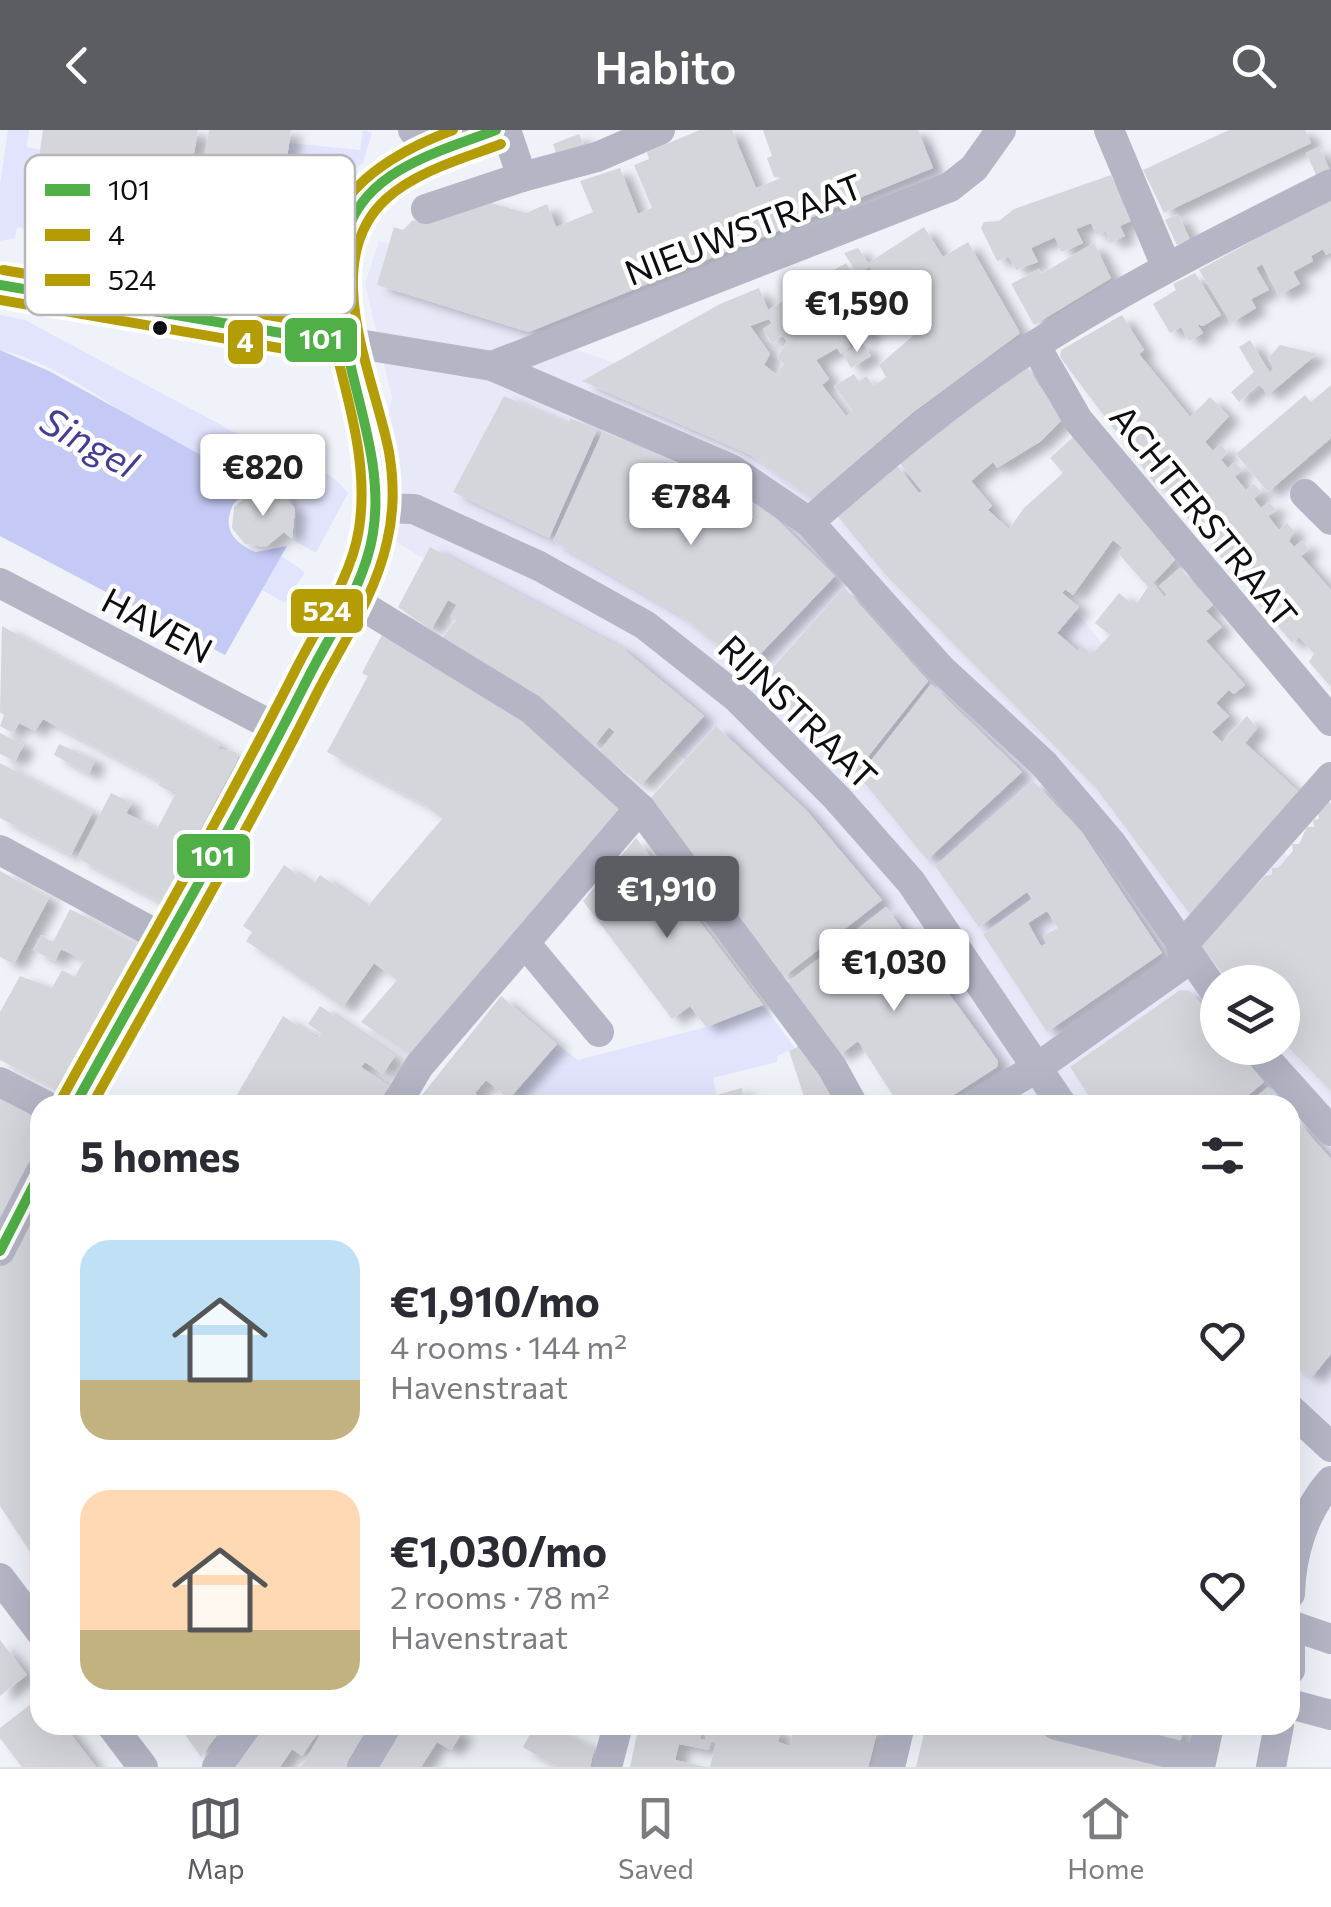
<!DOCTYPE html>
<html lang="en">
<head>
<meta charset="utf-8">
<style>
	:root { --surface:#fff; --page:#f7f7f7; --text:#2b2b33; --muted:#7c7c81; --line:#e1e1e2; --accent:#5c5d63 }
	body { margin:0; font-family:Commissioner,sans-serif; background:var(--page); color:var(--text); height:100vh; display:flex; flex-direction:column; font-size:38px; white-space:nowrap }
	* { box-sizing:border-box; margin:0 }
	p { font-size:32px; color:var(--muted) }
	.icon { flex:none; width:55px; height:55px; fill:none; stroke:currentColor; stroke-width:2; stroke-linecap:round; stroke-linejoin:round }
	.map { position:relative; flex:1; overflow:hidden }
	.drawer { position:absolute; left:30px; top:965px; width:1270px; height:640px; display:flex; flex-direction:column; background:var(--surface); border-radius:30px; box-shadow:0 10px 40px #0002 }
	.drawer>* { flex:none }
	.fabs { position:absolute; left:1200px; top:835px; display:grid; gap:20px }
	.fabs a { display:grid; place-items:center; width:100px; height:100px; border-radius:50%; background:var(--surface); box-shadow:0 10px 40px #0002; font-size:50px }
	.price { position:absolute; translate:-50% -85px; padding:0 22px; border-radius:10px; background:#fff; color:#222; font-size:32px; line-height:65px; filter:drop-shadow(0 2px 5px #0008) }
	.price::after { content:''; position:absolute; left:50%; top:60px; width:30px; height:22px; margin-left:-15px; background:inherit; clip-path:polygon(0 0,100% 0,50% 100%) }
	.price.on { background:var(--accent); color:#fff }
	ul { padding:0; list-style:none }
	li { display:flex; align-items:center; gap:30px; height:250px; padding:0 50px }
	li span { display:grid; place-items:center; flex:none; width:280px; height:200px; border-radius:30px; color:#555 }
	li>.icon { margin-inline-start:auto }
	span .icon { width:120px; height:120px; fill:#fffc; stroke-width:1 }
	li b { font-size:42px }
	h2 { display:flex; justify-content:space-between; align-items:center; height:120px; padding:0 50px; font-size:42px }
	header { display:flex; justify-content:space-between; align-items:center; height:130px; padding:0 50px; background:var(--accent); color:#fff; font-size:45px; font-weight:600 }
	.tabs { display:flex; justify-content:space-around; align-items:center; height:140px; border-top:2px solid var(--line); background:var(--surface); font-size:28px; color:var(--muted) }
	.tabs a { display:grid; justify-items:center; gap:5px }
	.tabs .on { color:var(--accent) }
	.map>svg:first-child { display:block }
</style>
</head>
<body>
<header><svg class="icon" aria-label="back" viewBox="0 0 24 24"><path d="M15 5l-7 7 7 7"/></svg>Habito<svg class="icon" aria-label="search" viewBox="0 0 24 24"><circle cx="10" cy="10" r="6"/><path d="M15 15l6 6"/></svg></header>
<div class="map">
<svg width="1331" height="1637" viewBox="0 0 1331 1637">
	<defs>
		<filter id="shadow"><feDropShadow dx="11" dy="6" stdDeviation="5" flood-color="#0004"/></filter>
	</defs>
	<rect width="100%" height="100%" fill="#f0f2fa"/>
	<path fill="#e7e9f9" fill-rule="evenodd" d="M931 15 947 52 549 210 974 359 1208 640 1331 773V1308L1290 1302V975H894L910 922 801 749 594 536 365 392 392 268 365 154 379 111 551 158ZM1218 852H1282V918H1218Z"/>
	<g fill="#e1e4fc">
		<path d="M8 0H29L27 17 41 20 35 60 63 65 61 81 77 83 72 115 38 111 40 102 17 97 15 108 0 111V54Z"/>
		<path d="M363 0 372 3 363 33 335 53 284 48 289 13 360 20Z"/>
		<path d="M0 185 25 190 290 332C316 335 331 342 348 363L316 423 295 411C298 385 298 356 264 357L261 349C171 335 88 239 0 220Z"/>
		<path d="M281 426 305 442 285 473 262 460Z"/>
		<path d="M763 875 795 918 777 926V932L713 948 719 975H504L557 914 578 930 706 897Z"/>
	</g>
	<path fill="#c5c9f5" d="M0 220 49 241 226 339 240 346 249 340 261 349 264 357 246 362 234 373C221 397 233 413 256 422L287 416 225 525 0 406Z"/>
	<g fill="#d4d6dc" fill-rule="evenodd" filter="url(#shadow)">
		<path d="M43 0H198L193 29 204 30 209 0H291L277 98 282 102 283 112 275 117 265 107 194 99 199 63 155 56 150 62 141 61 134 53 119 71 114 70 113 77 84 71 79 78 70 77 67 69 73 59 64 57 63 65 34 61Z"/>
		<path d="M700 0H732L756 58 781 48 774 47 767 28 772 26 763 0H918L933 38 529 202 377 155 394 97 403 100 413 90 426 94 428 87 484 71 526 83 547 74 556 97 593 82 580 51 620 38 638 84 652 78 634 35 649 29 647 22Z"/>
		<path d="M1229 0H1305L1311 13 1164 83 1143 40Z"/>
		<path d="M579 4 584 15 557 26 553 14Z"/>
		<path d="M1319 17 1331 43 1318 49 1306 23Z"/>
		<path d="M1111 45 1131 91 1120 96 1125 106 1110 113 1106 101 1096 105 1091 93 1076 99 1083 113 1072 118 1061 122 1055 107 1031 118 1038 132 1016 140 1009 127 997 131 981 98 984 92 999 91 1014 79Z"/>
		<path d="M1331 68V122L1326 125 1323 119 1311 126 1313 131 1293 142 1300 154 1279 165 1262 134 1256 138 1269 160 1251 169 1256 178 1231 193 1199 140Z"/>
		<path d="M1178 84 1190 110 1177 115 1165 90Z"/>
		<path d="M924 97 943 127 968 112 1020 203 912 283 812 369 751 325 582 251 720 174 759 158 768 180 846 133 871 174 856 183 872 204 862 210 848 188 832 197 835 203 840 199 851 217 841 224 837 218 816 230 829 249 822 255 846 286 853 281 834 256 854 244 859 252 866 246 874 256 886 247 879 235 914 205 869 137 858 145 844 123 858 118 868 133ZM769 189 772 193 763 199 772 213 782 206 787 211 777 228 784 234 776 244 764 235 770 224 750 196Z"/>
		<path d="M1094 113 1111 148 1034 195 1011 154 1039 139 1041 144Z"/>
		<path d="M1195 143 1221 185 1203 196 1197 194 1203 203 1189 211 1181 197 1170 203 1153 174 1176 160 1173 154Z"/>
		<path d="M1122 185 1144 220 1139 224 1190 287 1210 267 1229 286 1205 312 1213 321 1220 314 1227 322 1221 330 1228 338 1235 332 1242 340 1235 347 1246 360 1254 354 1261 362 1254 369 1261 378 1269 372 1276 380 1268 386 1279 400 1287 393 1294 401 1289 411 1294 417 1302 411 1309 419 1301 426 1331 460V557L1309 532 1314 524 1299 507 1292 513 1250 463 1254 459 1216 423 1221 419 1183 384 1187 380 1178 369 1155 354 1060 227 1061 220Z"/>
		<path d="M1250 210 1270 243 1274 238 1268 228 1280 215 1317 224 1268 265 1259 254 1239 272 1231 262 1254 242 1239 217Z"/>
		<path d="M862 212 871 226 851 238 843 224Z"/>
		<path d="M1024 232 1062 290 1041 311 997 338 993 332 971 351 992 376 988 380 1009 399 1024 378 1063 343 1050 328 1074 306 1175 430 1153 453 1164 467 1167 464 1159 456 1180 438 1213 475 1206 481 1222 497 1206 511 1245 555 1234 564 1229 560 1216 573 1229 586 1212 602 1222 612 1247 586 1257 598 1245 613 1302 665 1195 791 1096 658 884 443 835 383 896 334 919 363 922 361 899 332ZM1113 410 1123 418 1118 423 1148 457 1135 476 1119 463 1095 493 1110 505 1092 524 1082 516 1078 521 1057 503 1079 477 1062 463 1065 459 1073 465Z"/>
		<path d="M1331 255V308L1268 362 1236 324 1305 265 1311 272Z"/>
		<path d="M504 266 568 294 570 288 597 300 549 408 453 362Z"/>
		<path d="M603 301 767 380 835 446 747 538 679 484 553 411Z"/>
		<path d="M277 357 295 379 292 409 284 402 266 417 245 414 232 398 234 377 250 364 273 367Z"/>
		<path d="M430 417 623 519 704 586 641 655 599 622 615 602 609 597 593 617 542 569 442 508 456 490 450 487 457 475 448 470 431 500 398 477Z"/>
		<path d="M844 457 928 551 855 643 762 550Z"/>
		<path d="M2 496 220 615 218 619 236 622 238 629 161 772 77 728 111 663 132 673 126 683 157 699 177 661 171 662 158 655 161 651 43 589 35 601 19 593 13 603 0 596 4 585 0 582Z"/>
		<path d="M382 505 525 591 622 675 410 925 361 892 397 850 374 833 343 877 246 811 252 802 243 796 284 735 313 755 320 745 367 777 442 689 424 674 327 622 368 546 362 543Z"/>
		<path d="M931 554 1022 642 927 730 859 646Z"/>
		<path d="M716 596 806 680 882 770 782 848 647 672Z"/>
		<path d="M0 603 24 615 15 631 0 624Z"/>
		<path d="M59 614 95 630 89 644 54 625Z"/>
		<path d="M0 633 93 682 71 725 0 688Z"/>
		<path d="M1033 651 1081 701 1162 823 1047 902 983 804 1032 769 1027 762 979 797 935 736ZM1047 781 1058 798 1043 806 1047 813 1041 816 1028 793Z"/>
		<path d="M1327 672 1331 673V961L1282 911V852H1230L1199 815 1265 746 1272 745V738H1278L1293 721 1292 714H1299L1307 697H1314L1313 690 1319 689 1318 683Z"/>
		<path d="M636 708 763 875 706 897 690 876 672 889 583 771Z"/>
		<path d="M0 741 49 768 14 834 0 827Z"/>
		<path d="M886 777 998 931 997 937 938 975H899L858 911 838 926 787 853Z"/>
		<path d="M70 779 139 815 61 961 0 930V882L20 846 52 858 62 840 75 847 84 830 61 819 55 831 33 820 41 805 53 812Z"/>
		<path d="M1180 860 1190 861 1218 894V918H1241L1237 920 1264 952 1237 975H1095L1070 937Z"/>
		<path d="M501 866 557 914 509 969 486 950 475 963 488 975H414Z"/>
		<path d="M320 876 395 926 383 944 365 932 361 937 389 956 378 975H231L283 886 318 909 321 903 308 894Z"/>
		<path d="M805 913 841 975H807L789 921Z"/>
		<path d="M0 957 40 978V1437L0 1376Z"/>
		<path d="M1268 957 1283 975H1246Z"/>
		<path d="M742 958 744 975H719L713 966Z"/>
		<path d="M1290 983 1331 1029V1224L1312 1247 1290 1233Z"/>
		<path d="M0 1510 27 1545 0 1566Z"/>
		<path d="M40 1567V1595H64L96 1637H22L0 1608V1598Z"/>
		<path d="M178 1595H218L221 1599 201 1627Z"/>
		<path d="M265 1595H314L310 1600 317 1604 302 1626 292 1619 280 1637H235Z"/>
		<path d="M326 1595H372L347 1637H301Z"/>
		<path d="M401 1595H449L462 1603 451 1620 437 1612 421 1637H375Z"/>
		<path d="M535 1595H548L594 1619 590 1637H557L523 1617Z"/>
		<path d="M639 1595H687L702 1599 700 1609 705 1610 708 1595 733 1600 735 1595H761L781 1601 778 1612 790 1616 794 1595H879L868 1637H710L716 1612 711 1611 709 1620 679 1614 675 1630 706 1637H630Z"/>
		<path d="M926 1595H1019L1174 1633 1173 1637H916Z"/>
		<path d="M1138 1595H1184L1179 1618 1135 1608Z"/>
	</g>
	<g fill="none" stroke-linecap="round" stroke-linejoin="round">
		<g stroke="#b4b5c5" stroke-width="30">
			<path d="M413 0 431 26"/>
			<path d="M1109 0 1166 136"/>
			<path d="M522 47 597 27 660 0"/>
			<path d="M426 79 522 47 506 0"/>
			<path d="M0 155 492 236 731 339 809 392 941 539 1044 634 1112 714 1218 866"/>
			<path d="M1035 215 1078 290 1331 591"/>
			<path d="M492 236 950 57 974 38 1001 0"/>
			<path d="M1305 364 1331 390"/>
			<path d="M376 378 414 379 539 436 645 495 736 567 837 668 911 752 1062 975"/>
			<path d="M809 392C882 329 955 266 1037 214 1131 154 1231 104 1331 54"/>
			<path d="M0 453 282 601"/>
			<path d="M348 467 531 579 640 678 832 937 853 975"/>
			<path d="M0 720 165 809"/>
			<path d="M525 813 599 902"/>
			<path d="M1181 817 1331 647"/>
			<path d="M1256 918 1331 1001"/>
			<path d="M0 952 45 975"/>
			<path d="M75 975C153 832 238 691 310 544 331 501 362 454 373 407 399 301 309 201 349 96 371 38 444 21 496 0"/>
			<path d="M396 975 419 936 640 678"/>
			<path d="M974 975 1038 937 1190 829"/>
			<path d="M0 1121 40 1043"/>
			<path d="M1290 1279 1331 1317"/>
			<path d="M0 1448 40 1501"/>
			<path d="M1290 1464C1291 1424 1304 1381 1331 1351"/>
			<path d="M1290 1495 1331 1509"/>
			<path d="M1290 1499V1540"/>
			<path d="M1290 1574 1331 1585"/>
			<path d="M111 1595 143 1637"/>
			<path d="M1056 1595 1201 1631"/>
			<path d="M217 1637 247 1595"/>
			<path d="M362 1637 387 1595"/>
			<path d="M607 1637 618 1595"/>
			<path d="M890 1637 900 1595"/>
			<path d="M1200 1637 1209 1595"/>
			<path d="M1271 1637 1279 1595"/>
		</g>
		<g stroke="#fff" stroke-width="18">
			<g id="bus-1">
				<path d="M0 155 346 214"/>
				<path d="M75 975C153 833 235 693 308 548 331 502 365 455 373 403 390 300 313 199 349 97 370 38 444 20 496 0"/>
				<path d="M0 1121 40 1043"/>
			</g>
		</g>
		<g stroke="#fff" stroke-width="18">
			<g id="bus-2">
				<path d="M0 170 343 229"/>
				<path d="M92 975C168 838 247 703 317 563 342 514 375 466 387 412 394 383 394 351 389 322 375 248 317 132 386 69 417 41 462 29 501 14"/>
			</g>
		</g>
		<g stroke="#fff" stroke-width="18">
			<g id="bus-3">
				<path d="M3 140 349 199"/>
				<path d="M62 968C140 827 221 687 294 543 316 498 351 450 359 399 384 236 215 90 453 0"/>
			</g>
		</g>
		<use href="#bus-1" stroke="#50af46" stroke-width="10"/>
		<use href="#bus-2" stroke="#b49c05" stroke-width="10"/>
		<use href="#bus-3" stroke="#b49c05" stroke-width="10"/>
	</g>
	<circle fill="#0d0d12" stroke="#fff" stroke-width="4" cx="160" cy="198" r="9"/>
	<g text-anchor="middle" dominant-baseline="central" stroke-width="9" stroke-linejoin="round" paint-order="stroke">
		<g font-size="35" fill="#0d0d12" stroke="#fff">
			<text transform="translate(743 98) rotate(-21)">NIEUWSTRAAT</text>
			<text transform="translate(1205 385) rotate(51)">ACHTERSTRAAT</text>
			<text transform="translate(158 494) rotate(28)">HAVEN</text>
			<text transform="translate(799 581) rotate(44)">RIJNSTRAAT</text>
		</g>
		<g font-size="38" font-style="italic" fill="#433d94" stroke="#fff">
			<text transform="translate(90 311) rotate(29)">Singel</text>
		</g>
	</g>
	<rect x="25" y="25" width="330" height="160" rx="15" fill="#fff" stroke="#b6b6b8" stroke-width="2.5"/>
	<rect x="45" y="54" width="45" height="12" fill="#50af46"/>
	<rect x="45" y="99" width="45" height="12" fill="#b49c05"/>
	<rect x="45" y="144" width="45" height="12" fill="#b49c05"/>
	<g font-size="28" fill="#0d0d12">
		<text x="108" y="70">101</text>
		<text x="108" y="115">4</text>
		<text x="108" y="160">524</text>
	</g>
	<g stroke="#fff" stroke-width="4">
		<rect x="283" y="186" width="76" height="48" rx="10" fill="#50af46"/>
		<rect x="226" y="188" width="39" height="48" rx="10" fill="#b49c05"/>
		<rect x="289" y="457" width="76" height="48" rx="10" fill="#b49c05"/>
		<rect x="175" y="702" width="77" height="48" rx="10" fill="#50af46"/>
	</g>
	<g font-size="28" text-anchor="middle" font-weight="bold" fill="#fff">
		<text x="321" y="219">101</text>
		<text x="245" y="222">4</text>
		<text x="327" y="491">524</text>
		<text x="213" y="736">101</text>
	</g>
</svg>
<div class="fabs">
<a><svg class="icon" aria-label="layers" viewBox="0 0 24 24"><path d="M12 4l9 5-9 5-9-5zM3 14l9 5 9-5"/></svg></a>
</div>
<b class="price" style="left:857px;top:225px">€1,590</b>
<b class="price" style="left:263px;top:389px">€820</b>
<b class="price" style="left:691px;top:418px">€784</b>
<b class="price on" style="left:667px;top:811px">€1,910</b>
<b class="price" style="left:894px;top:884px">€1,030</b>
<section class="drawer">
<h2>5 homes<svg class="icon" aria-label="filters" viewBox="0 0 24 24"><path d="M4 7h16M4 17h16"/><circle cx="9" cy="7" r="2"/><circle cx="15" cy="17" r="2"/></svg></h2>
<ul>
<li><span style="background:linear-gradient(#bfe0f5 70%,#c2b280 0)"><svg class="icon" aria-label="home" viewBox="0 0 24 24"><path d="M3 11l9-7 9 7M6 9v11h12V9"/></svg></span><div><b>€1,910/mo</b><p>4 rooms · 144 m²</p><p>Havenstraat</p></div><svg class="icon" aria-label="heart" viewBox="0 0 24 24"><path d="M12 20l-8-8c-3-5 5-10 8-4 3-6 11-1 8 4z"/></svg></li>
<li><span style="background:linear-gradient(#ffd9b3 70%,#c2b280 0)"><svg class="icon" aria-label="home" viewBox="0 0 24 24"><path d="M3 11l9-7 9 7M6 9v11h12V9"/></svg></span><div><b>€1,030/mo</b><p>2 rooms · 78 m²</p><p>Havenstraat</p></div><svg class="icon" aria-label="heart" viewBox="0 0 24 24"><path d="M12 20l-8-8c-3-5 5-10 8-4 3-6 11-1 8 4z"/></svg></li>
</ul>
</section>
</div>
<nav class="tabs">
<a class="on"><svg class="icon" aria-label="map" viewBox="0 0 24 24"><path d="M3 6l6-2 6 2 6-2v14l-6 2-6-2-6 2zM9 4v14M15 6v14"/></svg>Map</a>
<a><svg class="icon" aria-label="saved" viewBox="0 0 24 24"><path d="M7 4h10v16l-5-4-5 4z"/></svg>Saved</a>
<a><svg class="icon" aria-label="home" viewBox="0 0 24 24"><path d="M3 11l9-7 9 7M6 9v11h12V9"/></svg>Home</a>
</nav>
</body>
</html>
